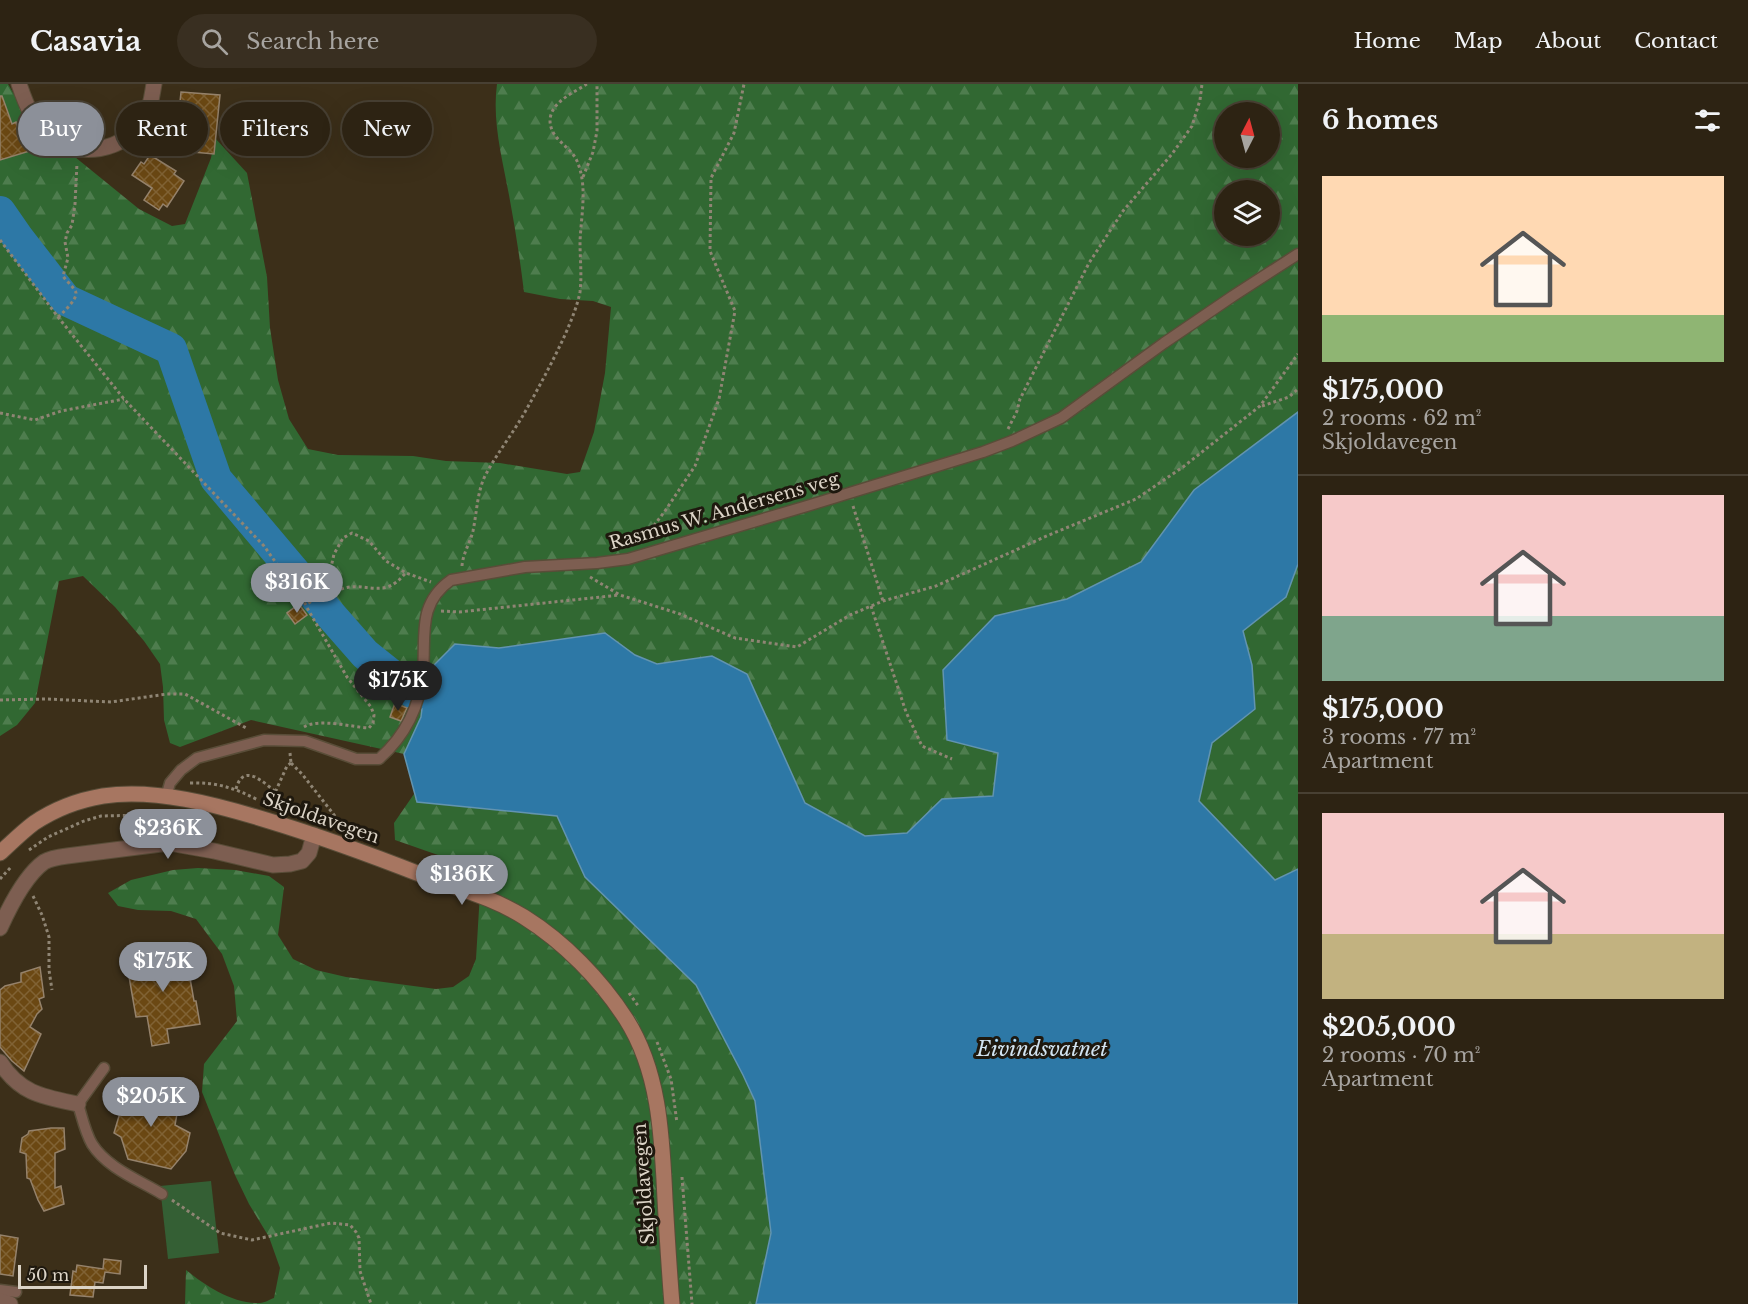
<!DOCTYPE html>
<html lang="en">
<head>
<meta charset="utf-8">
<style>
	:root { --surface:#2d2313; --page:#392f21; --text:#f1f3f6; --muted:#a7a4a0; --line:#484033; --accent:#8c9099 }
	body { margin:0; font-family:"Libre Baskerville",serif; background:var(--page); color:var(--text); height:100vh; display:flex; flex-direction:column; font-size:22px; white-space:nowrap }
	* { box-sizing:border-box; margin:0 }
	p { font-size:20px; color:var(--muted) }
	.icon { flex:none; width:33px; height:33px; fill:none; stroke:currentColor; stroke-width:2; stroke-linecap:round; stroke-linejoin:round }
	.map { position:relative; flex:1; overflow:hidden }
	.details { display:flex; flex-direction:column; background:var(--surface); width:450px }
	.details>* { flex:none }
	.top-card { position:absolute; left:18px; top:18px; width:570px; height:54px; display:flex; gap:12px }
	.needle { width:39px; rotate:6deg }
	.fabs { position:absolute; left:1214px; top:18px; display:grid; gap:12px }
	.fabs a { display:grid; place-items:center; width:66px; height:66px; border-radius:50%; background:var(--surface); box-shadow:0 6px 24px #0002,0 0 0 2px var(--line); font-size:30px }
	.scale { position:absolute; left:18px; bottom:15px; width:129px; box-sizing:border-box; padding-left:6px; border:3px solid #dcd4c7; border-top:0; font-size:16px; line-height:21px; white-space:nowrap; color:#dcd4c7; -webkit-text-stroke:4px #1e180e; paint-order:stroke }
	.price { position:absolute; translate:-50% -51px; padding:0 14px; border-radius:21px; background:var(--accent); color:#fff; font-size:20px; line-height:39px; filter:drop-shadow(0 2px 3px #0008) }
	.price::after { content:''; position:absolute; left:50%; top:36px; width:18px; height:14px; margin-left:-9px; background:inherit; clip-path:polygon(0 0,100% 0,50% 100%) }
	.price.current { background:#222; color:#fff }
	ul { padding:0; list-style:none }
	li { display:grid; align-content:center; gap:12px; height:318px; padding:0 24px }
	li+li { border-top:2px solid var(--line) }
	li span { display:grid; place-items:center; height:186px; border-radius:0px; color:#555 }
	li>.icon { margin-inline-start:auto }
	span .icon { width:108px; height:108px; fill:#fffc; stroke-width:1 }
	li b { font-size:26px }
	h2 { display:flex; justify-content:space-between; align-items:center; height:72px; padding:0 24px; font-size:26px }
	.pill { padding:0 21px; border-radius:27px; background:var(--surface); box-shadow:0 6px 24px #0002,0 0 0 2px var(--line); font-size:21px; line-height:54px }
	.pill.current { background:var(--accent); color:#fff }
	header { display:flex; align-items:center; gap:36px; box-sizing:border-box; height:84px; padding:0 30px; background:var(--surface); border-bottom:2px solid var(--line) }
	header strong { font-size:28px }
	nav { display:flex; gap:33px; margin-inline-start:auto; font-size:21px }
	.search { width:420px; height:54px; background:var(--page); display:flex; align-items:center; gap:15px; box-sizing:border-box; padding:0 21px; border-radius:33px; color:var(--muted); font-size:22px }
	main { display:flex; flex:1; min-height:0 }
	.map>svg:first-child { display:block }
</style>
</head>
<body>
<header>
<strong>Casavia</strong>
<div class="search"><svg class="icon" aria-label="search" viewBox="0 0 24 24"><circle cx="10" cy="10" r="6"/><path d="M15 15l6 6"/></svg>Search here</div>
<nav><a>Home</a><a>Map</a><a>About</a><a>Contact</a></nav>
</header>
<main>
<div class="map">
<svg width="1298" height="1220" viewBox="0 0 1298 1220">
	<defs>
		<pattern id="forest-firs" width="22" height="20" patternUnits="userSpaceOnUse" patternTransform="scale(1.5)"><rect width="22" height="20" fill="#316832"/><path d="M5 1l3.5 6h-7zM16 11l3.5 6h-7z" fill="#4e7d4e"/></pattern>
		<pattern id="building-cross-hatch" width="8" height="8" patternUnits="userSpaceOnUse" patternTransform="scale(1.5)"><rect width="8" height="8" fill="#6b4813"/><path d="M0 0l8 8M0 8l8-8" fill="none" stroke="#806234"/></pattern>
	</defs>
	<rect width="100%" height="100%" fill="#3c2f19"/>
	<g fill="url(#forest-firs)" fill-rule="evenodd">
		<path d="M0 0H8L40 56 75 73 139 125 172 142 185 140 211 74 215 54 247 89 267 193 270 244 278 296 289 335 308 365 338 371 413 372 446 377 500 379 567 390 580 388 594 348 605 289 611 223 593 217 560 215 524 208C520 175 515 143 509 111 502 74 492 37 497 0H1298V328L1194 406 1141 478 1067 515 995 532 998 669 993 712 942 715 907 749 865 752 805 719 747 590 712 572 658 580 635 571 605 549 499 564 455 560 426 589 421 633 404 670 251 636 180 663 170 659 164 636 163 603 160 580 144 557 115 523 83 492 59 497 35 619 17 641 0 652ZM1224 28H1269V74H1224ZM1224 106H1269V152H1224Z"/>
		<path d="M1298 480V785L1275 796 1199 717 1212 659 1255 625 1252 581 1243 547 1286 513Z"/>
		<path d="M414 710 417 718 557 732 585 793 696 901 743 991 755 1017 771 1149 756 1220H185L186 1186C206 1202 233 1220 260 1219 265 1219 270 1215 274 1214L280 1184 269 1153 249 1120 235 1091 202 1008 204 980 237 937 234 902 222 870 196 835 171 827 138 826 118 822 108 809 131 796 173 786 198 784 235 786 269 792 284 803 278 851 293 875 316 886 346 893 436 905 453 903 469 892 476 875 481 792 458 778 395 756 394 739Z"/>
	</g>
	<path fill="#345f34" d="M211 1097 219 1169 168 1175 160 1102Z"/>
	<path fill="#2d78a6" stroke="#6294b0" stroke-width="1.5" d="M1298 328V480L1286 513 1243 547 1252 581 1255 625 1212 659 1199 717 1275 796 1298 785V1220H756L771 1149 755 1017 743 991 696 901 585 793 557 732 417 718 404 670 421 633 426 589 455 560 499 564 605 549 635 571 657 580 712 572 747 590 805 719 865 752 907 749 942 715 993 712 998 669 947 656 943 586 995 532 1067 515 1141 478 1194 406Z"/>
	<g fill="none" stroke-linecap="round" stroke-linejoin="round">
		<path stroke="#2d78a6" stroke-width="32" d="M0 128 18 154 66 216 171 265 216 395 329 529 365 570 415 610"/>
	</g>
	<g fill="url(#building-cross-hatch)" stroke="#95826b" stroke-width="1.5">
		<path d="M181 8 220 11 214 70 193 68 196 30 179 28Z"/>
		<path d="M0 12H2L12 40 16 38 18 44 20 43 21 46 28 44 36 65 0 76Z"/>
		<path d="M150 71 176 87 174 90 184 97 167 123 163 120 159 126 144 116 152 104 132 91 141 78 144 80Z"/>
		<path d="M299 520 307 531 295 540 287 529Z"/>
		<path d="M395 619 407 624 401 637 390 633Z"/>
		<path d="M181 866 183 878 187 877 194 917H196L200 940 167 945 169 959 152 962 147 932 136 933 126 875Z"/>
		<path d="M40 883 44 913 39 915 42 925 37 930 30 943 41 950 24 987 12 977 0 963V906L5 902 21 898V889Z"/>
		<path d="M150 999V1012L165 1011 179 1019 175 1041 190 1049 186 1067 171 1085 128 1075 121 1053 114 1049 127 1005Z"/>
		<path d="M51 1044H64L65 1065 55 1069V1104L61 1102 64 1120 44 1127 38 1116 30 1095 27 1094 26 1070 20 1068 22 1054 28 1050 29 1047Z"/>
		<path d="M0 1151 18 1154 13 1192 0 1190Z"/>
		<path d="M104 1175 121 1177 120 1190 105 1188 103 1199 95 1198 93 1213 70 1211 73 1187 76 1188 77 1181 103 1185Z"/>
	</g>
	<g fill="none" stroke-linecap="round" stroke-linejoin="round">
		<g stroke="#594d38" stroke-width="13">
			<g id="lane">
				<path d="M166 713 170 699 181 686 197 674 264 656 305 657 356 675H379C405 652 420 623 423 587 426 551 417 520 451 496L525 483 597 479 628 475 807 422 983 368 1012 357 1061 334 1164 259 1233 212 1298 170"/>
				<path d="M104 984 78 1020C82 1033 85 1048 92 1060 107 1084 139 1096 162 1110"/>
				<path d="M0 1206 16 1208"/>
			</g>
		</g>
		<g stroke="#594d38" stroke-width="17">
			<g id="street">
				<path d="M19 0C24 15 33 39 45 49 76 77 127 68 146 32 151 22 152 11 154 0"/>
				<path d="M0 844C9 824 26 791 44 778 51 774 59 773 67 772L169 759 214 767 273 781 290 780 302 777 309 769 314 751"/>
				<path d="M0 978C20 1010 44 1013 78 1020"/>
				<path d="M0 1217 10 1220"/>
			</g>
		</g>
		<g stroke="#594d38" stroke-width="17">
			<path id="secondary" d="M0 769C11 759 22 748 34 739 55 725 79 716 103 712 155 704 217 721 266 736 319 752 371 771 422 791 458 805 490 812 524 833 564 858 601 896 626 935 660 988 662 1054 665 1115 667 1150 669 1185 672 1220"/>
		</g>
		<g stroke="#8f8574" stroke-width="3" stroke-dasharray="3 3" stroke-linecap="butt">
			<path d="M583 93 593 68 597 47V0"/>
			<path d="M0 156 58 233 124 315 264 462 306 521 321 510 330 488 334 470 343 454 352 449 369 457 386 477 406 489 431 498"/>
			<path d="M58 233C63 229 77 215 76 209 75 204 66 197 63 192L68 174 65 158 67 149 72 141 75 120 77 79"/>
			<path d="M1262 322 1289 313 1298 305"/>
			<path d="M0 329 35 336 61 327 124 315"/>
			<path d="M1008 345 1017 327 1020 315 1089 179 1123 127 1172 70 1192 42 1200 16 1202 0"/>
			<path d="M853 422 883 517"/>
			<path d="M643 456 665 427 695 382 719 315 735 227 710 167 711 94 734 49 744 0"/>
			<path d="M462 482C463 469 470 459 473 447 477 428 477 407 486 390 498 368 513 349 525 328 539 303 553 277 565 251 571 237 577 223 580 208 582 191 580 175 580 158 581 131 588 102 577 77 570 61 550 56 550 36 551 18 573 9 587 0"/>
			<path d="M590 493 620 511 680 530 735 554 797 563 850 531 883 517 936 502 1049 451 1136 415 1183 383 1260 322 1298 270"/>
			<path d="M321 510 330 514C350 490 375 514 395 499 399 497 402 492 406 489"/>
			<path d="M871 522 906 628 922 662 952 675"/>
			<path d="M441 527 459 528 620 511"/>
			<path d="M0 616 46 615 111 618 167 610H185L248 645"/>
			<path d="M304 643C319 634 351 643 369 644L373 639 374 631 371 623 347 593 306 522"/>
			<path d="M290 669 291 679"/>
			<path d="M291 679 302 690 342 741 344 745"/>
			<path d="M190 699C216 698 235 704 258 716"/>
			<path d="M236 705C243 678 263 698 276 708"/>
			<path d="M273 713 287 682 291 679"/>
			<path d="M179 733 181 746"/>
			<path d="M29 766 48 753 84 737 101 732 149 731 188 734"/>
			<path d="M0 795 11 783"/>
			<path d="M33 812 42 831 49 853V886L52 906"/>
			<path d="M629 909 639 923"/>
			<path d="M657 958 671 995 677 1039"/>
			<path d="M682 1093 692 1220"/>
			<path d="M172 1116 220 1149 252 1156 331 1139 350 1141 356 1148 359 1154 360 1187 371 1220"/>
		</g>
		<use href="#lane" stroke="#7d5e51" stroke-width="10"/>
		<use href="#street" stroke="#7d5e51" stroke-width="15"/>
		<use href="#secondary" stroke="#a77661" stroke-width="15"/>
	</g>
	<g text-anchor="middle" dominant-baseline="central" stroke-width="6" stroke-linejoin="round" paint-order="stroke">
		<g font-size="18" fill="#dcd4c7" stroke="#1e180e">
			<text transform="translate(724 427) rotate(-16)">Rasmus W. Andersens veg</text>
			<text transform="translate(321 734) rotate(19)">Skjoldavegen</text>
			<text transform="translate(644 1100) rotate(-94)">Skjoldavegen</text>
		</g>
		<g font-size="20" font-style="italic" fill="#d2e4f1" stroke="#1e180e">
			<text x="1042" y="965">Eivindsvatnet</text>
		</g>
	</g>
</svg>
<div class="fabs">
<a><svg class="needle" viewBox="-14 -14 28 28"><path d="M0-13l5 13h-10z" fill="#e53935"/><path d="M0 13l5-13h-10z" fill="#a7a4a0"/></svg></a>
<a><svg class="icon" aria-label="layers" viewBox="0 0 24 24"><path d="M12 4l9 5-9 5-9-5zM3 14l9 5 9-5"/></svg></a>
</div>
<div class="scale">50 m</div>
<b class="price" style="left:297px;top:530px">$316K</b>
<b class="price current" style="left:398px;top:628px">$175K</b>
<b class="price" style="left:168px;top:776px">$236K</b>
<b class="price" style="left:462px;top:822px">$136K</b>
<b class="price" style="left:163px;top:909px">$175K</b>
<b class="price" style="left:151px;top:1044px">$205K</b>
<div class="top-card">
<a class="pill current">Buy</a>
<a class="pill">Rent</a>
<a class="pill">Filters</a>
<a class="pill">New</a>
</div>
</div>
<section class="details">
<h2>6 homes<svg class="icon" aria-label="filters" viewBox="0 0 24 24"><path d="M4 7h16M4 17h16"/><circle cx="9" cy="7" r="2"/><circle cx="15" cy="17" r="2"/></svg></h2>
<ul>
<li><span style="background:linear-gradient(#ffd9b3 75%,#8fb573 0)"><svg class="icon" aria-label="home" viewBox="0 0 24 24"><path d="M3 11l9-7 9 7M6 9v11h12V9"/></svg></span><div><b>$175,000</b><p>2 rooms · 62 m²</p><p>Skjoldavegen</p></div></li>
<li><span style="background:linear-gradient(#f6c9c9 65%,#7fa58c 0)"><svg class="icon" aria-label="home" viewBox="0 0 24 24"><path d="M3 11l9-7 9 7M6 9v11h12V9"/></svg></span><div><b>$175,000</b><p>3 rooms · 77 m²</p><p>Apartment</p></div></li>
<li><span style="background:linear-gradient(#f6c9c9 65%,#c2b280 0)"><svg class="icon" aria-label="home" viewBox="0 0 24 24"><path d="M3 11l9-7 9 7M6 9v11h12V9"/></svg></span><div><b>$205,000</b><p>2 rooms · 70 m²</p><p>Apartment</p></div></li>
</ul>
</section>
</main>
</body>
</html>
